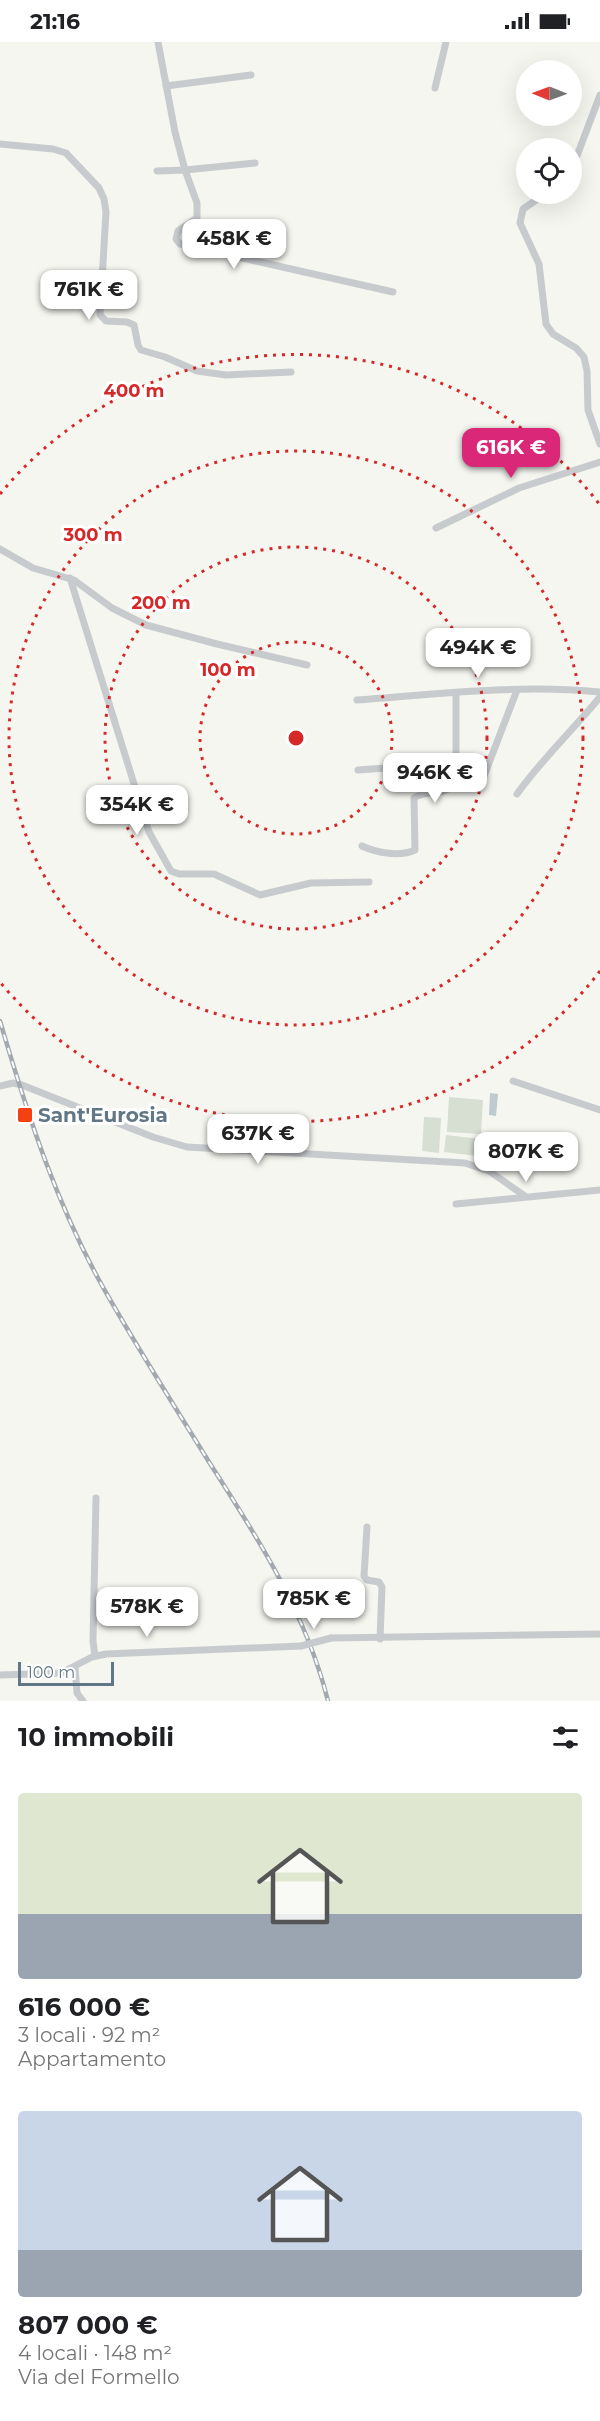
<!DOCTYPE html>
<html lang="it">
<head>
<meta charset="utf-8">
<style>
	:root { --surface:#fff; --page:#f6f6f6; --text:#202124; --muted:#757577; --accent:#db2777 }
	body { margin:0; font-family:Montserrat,sans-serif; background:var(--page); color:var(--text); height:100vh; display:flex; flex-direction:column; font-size:22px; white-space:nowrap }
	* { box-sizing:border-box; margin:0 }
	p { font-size:20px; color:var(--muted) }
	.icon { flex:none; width:33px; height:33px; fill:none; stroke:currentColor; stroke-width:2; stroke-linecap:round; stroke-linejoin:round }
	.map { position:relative; height:1659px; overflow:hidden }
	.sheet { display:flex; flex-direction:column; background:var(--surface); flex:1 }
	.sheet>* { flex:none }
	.needle { width:39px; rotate:271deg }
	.fabs { position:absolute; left:516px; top:18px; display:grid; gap:12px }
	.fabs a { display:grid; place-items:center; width:66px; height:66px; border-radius:50%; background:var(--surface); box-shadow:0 6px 24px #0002; font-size:30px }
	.scale { position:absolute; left:18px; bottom:15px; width:96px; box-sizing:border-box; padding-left:6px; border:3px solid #617786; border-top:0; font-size:16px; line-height:21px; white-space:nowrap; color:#617786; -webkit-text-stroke:4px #fff; paint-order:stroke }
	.price { position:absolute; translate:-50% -51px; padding:0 14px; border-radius:12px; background:#fff; color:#222; font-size:20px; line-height:39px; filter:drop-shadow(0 2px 3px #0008) }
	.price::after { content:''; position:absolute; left:50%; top:36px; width:18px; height:14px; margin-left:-9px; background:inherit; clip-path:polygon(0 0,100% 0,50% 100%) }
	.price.active { background:var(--accent); color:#fff }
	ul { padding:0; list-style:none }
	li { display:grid; align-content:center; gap:12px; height:318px; padding:0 18px }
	li span { display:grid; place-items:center; height:186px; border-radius:6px; color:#555 }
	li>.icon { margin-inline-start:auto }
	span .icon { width:108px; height:108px; fill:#fffc; stroke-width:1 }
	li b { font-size:26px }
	h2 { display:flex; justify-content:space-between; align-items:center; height:72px; padding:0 18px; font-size:26px }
	.status { display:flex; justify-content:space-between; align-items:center; height:42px; padding:0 30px; background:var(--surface); direction:ltr }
	.status svg { height:16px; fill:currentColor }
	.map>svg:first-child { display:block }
</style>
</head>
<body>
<div class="status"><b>21:16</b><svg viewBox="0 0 49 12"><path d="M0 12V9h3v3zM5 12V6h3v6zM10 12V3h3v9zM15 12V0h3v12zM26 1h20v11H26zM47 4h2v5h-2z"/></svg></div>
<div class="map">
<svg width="600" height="1659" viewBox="0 0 600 1659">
	<rect width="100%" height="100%" fill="#f6f6f1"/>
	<g fill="#d7ded2">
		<path d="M449 1055 483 1058 481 1092 447 1090Z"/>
		<path d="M424 1075 441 1076 439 1111 422 1109Z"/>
		<path d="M446 1093 480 1097 478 1114 444 1110Z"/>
	</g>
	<path fill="#bdcbcf" d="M490 1051 498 1052 496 1074 489 1073Z"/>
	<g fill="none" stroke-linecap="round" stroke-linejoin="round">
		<g stroke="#c8cbce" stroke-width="7">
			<path d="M158 0 175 90 185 128 255 121"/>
			<path d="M166 44 251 33"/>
			<path d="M435 46 446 0"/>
			<path d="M0 102 53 107 66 111 99 146 104 157 106 170 100 273 106 279 127 280 134 283 138 303 141 308 165 315 197 329 226 333 291 330"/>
			<path d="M572 127 600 53"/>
			<path d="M157 129 185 128 197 161V176L178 189 176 197 180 202 393 250"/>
			<path d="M545 152 523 167 520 181 539 222 546 282 553 292 576 306 584 315 587 329 588 368 600 402"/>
			<path d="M436 486 519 446 600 420"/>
			<path d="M0 507 33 526 74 538 112 566 146 583 217 602 307 623"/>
			<path d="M70 536 149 790 171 829 179 832H214L260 853 311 841 369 840"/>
			<path d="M357 658C438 652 519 642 600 650"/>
			<path d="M358 728 457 721"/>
			<path d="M484 734 517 648"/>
			<path d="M517 752C542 717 573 688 600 655"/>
			<path d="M362 804C377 811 400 815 415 808L414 756C426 747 450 755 456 738V651"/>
			<path d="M513 1039 600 1068"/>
			<path d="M0 1044 13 1041 22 1043 153 1095 187 1105 465 1121 489 1129 525 1154"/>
			<path d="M456 1162 600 1148"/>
			<path d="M367 1485 364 1534 367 1538 379 1540 382 1545 380 1597"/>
			<path d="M331 1596 600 1592"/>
			<path d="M95 1614 93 1599 96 1456"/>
			<path d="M75 1625 77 1651 83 1659"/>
			<path d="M0 1633 61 1631 92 1615 106 1612 301 1604"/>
		</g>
		<g stroke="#a2aab0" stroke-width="4.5">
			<path id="rail" d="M0 979C28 1074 58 1168 108 1254 140 1310 175 1365 209 1420 258 1496 306 1571 328 1659"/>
		</g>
		<use href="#rail" stroke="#fff" stroke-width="2" stroke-dasharray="7" stroke-linecap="butt"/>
		<path stroke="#c8cbce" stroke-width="7" d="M301 1604 331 1596"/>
	</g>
	<g fill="none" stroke="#d62828" stroke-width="3" stroke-dasharray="3 6">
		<circle cx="296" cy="696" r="96"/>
		<circle cx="296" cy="696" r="191"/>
		<circle cx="296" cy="696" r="287"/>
		<path d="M600 929A383 383 0 0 1 0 940M0 452A383 383 0 0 1 600 463"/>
	</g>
	<rect fill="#f54012" stroke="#fff" stroke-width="2" x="17" y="1065" width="16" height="16" rx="3"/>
	<g text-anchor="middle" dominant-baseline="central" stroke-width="6" stroke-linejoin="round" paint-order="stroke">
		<g font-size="20" font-weight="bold" fill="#617786" stroke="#fff" text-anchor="start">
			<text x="38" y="1073">Sant'Eurosia</text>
		</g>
	</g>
	<circle cx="296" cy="696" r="9" fill="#d62828" stroke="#fff" stroke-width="3"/>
	<g font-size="18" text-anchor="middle" font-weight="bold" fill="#d62828" stroke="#fff" stroke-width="6" stroke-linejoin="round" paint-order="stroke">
		<text x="134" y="355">400 m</text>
		<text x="93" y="499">300 m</text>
		<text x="161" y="567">200 m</text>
		<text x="228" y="634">100 m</text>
	</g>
</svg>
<div class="fabs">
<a><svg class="needle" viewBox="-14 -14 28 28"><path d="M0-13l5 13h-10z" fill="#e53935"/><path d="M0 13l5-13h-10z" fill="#757577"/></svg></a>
<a><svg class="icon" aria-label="locate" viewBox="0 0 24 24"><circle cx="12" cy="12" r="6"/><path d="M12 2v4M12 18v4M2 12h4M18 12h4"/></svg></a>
</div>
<div class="scale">100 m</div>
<b class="price" style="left:234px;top:228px">458K €</b>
<b class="price" style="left:89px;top:279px">761K €</b>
<b class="price active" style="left:511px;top:437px">616K €</b>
<b class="price" style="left:478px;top:637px">494K €</b>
<b class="price" style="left:435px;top:762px">946K €</b>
<b class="price" style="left:137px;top:794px">354K €</b>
<b class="price" style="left:258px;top:1123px">637K €</b>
<b class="price" style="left:526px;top:1141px">807K €</b>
<b class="price" style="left:314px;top:1588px">785K €</b>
<b class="price" style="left:147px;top:1596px">578K €</b>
</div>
<section class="sheet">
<h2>10 immobili<svg class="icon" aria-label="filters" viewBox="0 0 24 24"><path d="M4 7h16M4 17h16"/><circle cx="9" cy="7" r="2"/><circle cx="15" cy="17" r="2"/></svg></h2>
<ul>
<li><span style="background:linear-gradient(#dfe7d0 65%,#9aa5b1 0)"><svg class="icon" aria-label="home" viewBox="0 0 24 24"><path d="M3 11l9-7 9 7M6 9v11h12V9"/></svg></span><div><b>616 000 €</b><p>3 locali · 92 m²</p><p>Appartamento</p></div></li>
<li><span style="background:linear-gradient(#c9d6e8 75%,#9aa5b1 0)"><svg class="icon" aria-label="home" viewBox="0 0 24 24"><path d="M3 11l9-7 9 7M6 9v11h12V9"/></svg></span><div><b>807 000 €</b><p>4 locali · 148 m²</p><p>Via del Formello</p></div></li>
</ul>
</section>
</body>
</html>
